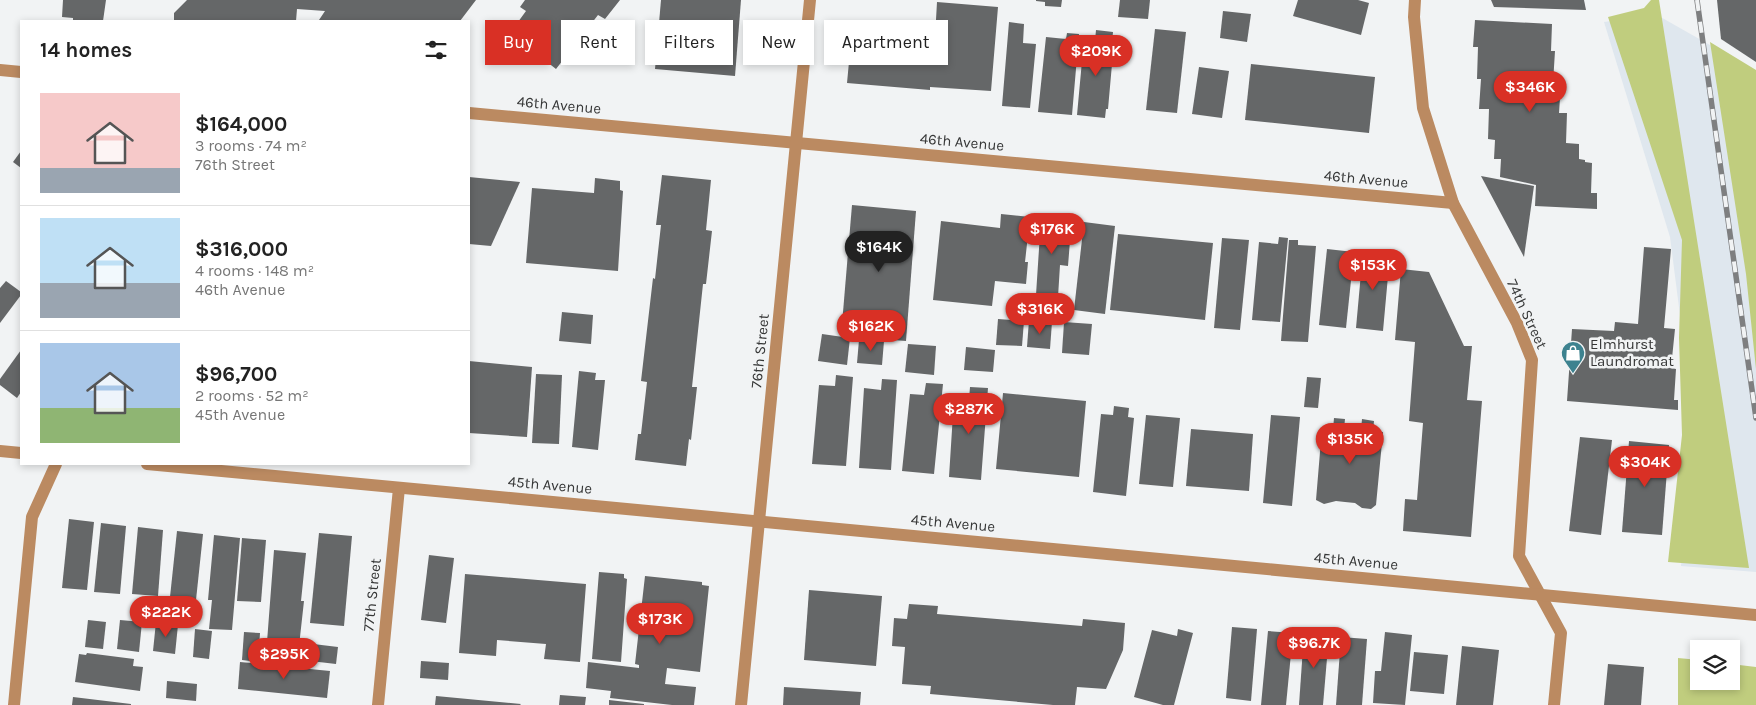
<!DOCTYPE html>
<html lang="en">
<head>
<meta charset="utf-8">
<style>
	:root { --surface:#fff; --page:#f6f6f6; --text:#222; --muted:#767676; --line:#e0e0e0; --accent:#d93025 }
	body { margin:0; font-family:Karla,sans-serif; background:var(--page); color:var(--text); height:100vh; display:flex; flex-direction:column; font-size:19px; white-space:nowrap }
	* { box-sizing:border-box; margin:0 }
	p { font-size:16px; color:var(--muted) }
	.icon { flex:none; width:28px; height:28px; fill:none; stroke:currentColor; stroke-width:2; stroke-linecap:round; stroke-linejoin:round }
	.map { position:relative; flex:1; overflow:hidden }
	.side { position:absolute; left:20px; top:20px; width:450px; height:445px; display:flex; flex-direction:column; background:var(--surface); border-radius:0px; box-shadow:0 2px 8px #0003 }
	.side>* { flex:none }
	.hud { position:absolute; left:485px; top:20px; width:475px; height:45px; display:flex; gap:10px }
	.buttons { position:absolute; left:1690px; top:640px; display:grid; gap:10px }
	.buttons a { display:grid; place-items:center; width:50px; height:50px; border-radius:0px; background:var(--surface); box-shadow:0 2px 8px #0003; font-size:25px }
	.price { position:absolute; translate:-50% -42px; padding:0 11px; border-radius:18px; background:var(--accent); color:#fff; font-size:16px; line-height:32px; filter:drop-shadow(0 1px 2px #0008) }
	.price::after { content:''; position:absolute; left:50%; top:30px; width:15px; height:11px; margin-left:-8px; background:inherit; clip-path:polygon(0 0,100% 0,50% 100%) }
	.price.selected { background:#222; color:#fff }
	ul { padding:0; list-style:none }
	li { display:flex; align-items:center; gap:15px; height:125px; padding:0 20px }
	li+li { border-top:1px solid var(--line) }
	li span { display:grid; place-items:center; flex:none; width:140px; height:100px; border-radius:0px; color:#555 }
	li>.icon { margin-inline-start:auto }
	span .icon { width:60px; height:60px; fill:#fffc; stroke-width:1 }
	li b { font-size:21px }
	h2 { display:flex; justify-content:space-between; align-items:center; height:60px; padding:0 20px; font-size:21px }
	.pill { padding:0 18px; border-radius:0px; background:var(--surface); box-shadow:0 2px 8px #0003; font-size:18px; line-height:45px }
	.pill.selected { background:var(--accent); color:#fff }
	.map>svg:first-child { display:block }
</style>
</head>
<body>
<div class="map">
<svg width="1756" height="705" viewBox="0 0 1756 705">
	<rect width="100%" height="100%" fill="#f1f3f4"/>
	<path fill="#dfe7ee" d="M1657 15 1724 53 1756 81V572L1681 566 1693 417 1670 237 1604 22Z"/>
	<g fill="#c0cd7e">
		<path d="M1651 0H1659L1749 568 1668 562 1682 435 1679 338 1682 240 1608 17 1644 8Z"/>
		<path d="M1710 42 1756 70V369L1746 274Z"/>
		<path d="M1678 658 1699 660V681H1731V664L1756 667V705H1678Z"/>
	</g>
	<g fill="#656768">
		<path d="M63 0H106L103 21H73V18L62 17Z"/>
		<path d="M187 0H476L460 21H321L319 20 325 11 297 9 296 21H174V13Z"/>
		<path d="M525 0H620L605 19 598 15 556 69 510 33 526 11 520 7Z"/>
		<path d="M661 0H741L735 76 655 69Z"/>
		<path d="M1036 0H1062L1061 7 1045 6V2L1036 1Z"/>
		<path d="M1120 0H1150L1148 19 1118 17Z"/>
		<path d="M1298 0H1358L1369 3 1361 35 1293 16Z"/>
		<path d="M1491 0H1584L1586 10 1494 7Z"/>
		<path d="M1717 0H1756V62L1721 39Z"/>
		<path d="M937 2 998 7 991 91 930 87V90L847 83 852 30 935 37Z"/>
		<path d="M1223 11 1251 14 1247 42 1220 38Z"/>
		<path d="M1475 20 1552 24 1551 51H1555L1553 83H1561L1559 113H1567L1566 143 1579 144V159L1585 160V162L1592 163 1591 193H1597V209L1535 206 1536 185 1500 177 1501 159H1494L1495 140 1488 139 1489 109H1479L1481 79H1477L1478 47H1473Z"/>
		<path d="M1009 22 1024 24 1023 43 1036 44 1030 108 1002 106Z"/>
		<path d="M1155 29 1186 32 1177 113 1146 110Z"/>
		<path d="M1096 30 1113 32 1111 53H1113L1108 109H1106L1105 118 1077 115 1083 50 1094 51Z"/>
		<path d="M1067 33 1079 34 1072 115 1038 112 1046 37 1066 39Z"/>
		<path d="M1251 64 1375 77 1369 133 1245 120Z"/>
		<path d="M1199 67 1229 71 1222 118 1192 114Z"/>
		<path d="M21 151V168L13 162Z"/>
		<path d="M662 175 711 180 706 230 712 231 706 284H703L692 387H697L691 440 689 439 686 466 635 460 638 434H641L647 382 641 381 653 278 655 279 661 225H656Z"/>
		<path d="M1481 176 1534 186 1524 257Z"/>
		<path d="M469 177 520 182 491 246 469 244Z"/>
		<path d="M595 178 620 181V190L623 191 618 271 526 263 532 188 594 193Z"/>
		<path d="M852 205 916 211 906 341 841 336Z"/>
		<path d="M1001 214 1030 217 1025 262H1028L1026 284 995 281 992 306 933 300 941 221 1000 228Z"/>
		<path d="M1041 218 1068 220V228H1071L1068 266 1060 265 1058 297 1036 295Z"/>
		<path d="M1084 222 1115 226 1105 314 1074 310Z"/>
		<path d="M1118 234 1213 243 1205 320 1110 310Z"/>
		<path d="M1279 237 1288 238 1280 322 1252 320 1259 242 1278 244Z"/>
		<path d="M1222 238 1249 240 1240 330 1214 328Z"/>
		<path d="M1289 240H1298V245L1316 246 1308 342 1281 341Z"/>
		<path d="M1644 247 1671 249 1664 328 1675 329 1671 368 1676 369 1674 400H1678V410L1567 401 1572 329 1614 331 1615 322 1638 324Z"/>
		<path d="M1327 249 1354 252 1346 328 1319 325Z"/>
		<path d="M1363 251 1390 254 1383 331 1356 328Z"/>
		<path d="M1401 269 1429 272 1464 346H1472L1467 400 1482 401 1471 537 1403 531 1405 499 1417 500 1423 423 1409 421 1415 342 1395 340Z"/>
		<path d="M6 281 21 292V295L0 323V288Z"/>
		<path d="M562 312 593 315 591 344 559 341Z"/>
		<path d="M998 319 1024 321 1022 346 996 345Z"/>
		<path d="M1029 320 1052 322 1050 349 1027 347Z"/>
		<path d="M1064 322 1092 324 1089 355 1062 353Z"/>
		<path d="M822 334 850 338 847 365 818 361Z"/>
		<path d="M859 340 884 341 882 365 857 363Z"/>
		<path d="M908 344 936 346 934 375 905 372Z"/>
		<path d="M966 347 995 350 993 372 964 370Z"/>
		<path d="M21 350V392L17 398 0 385V379Z"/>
		<path d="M469 361 532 367 527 437 469 433Z"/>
		<path d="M579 371 596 373 595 380H605L598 450 572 447Z"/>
		<path d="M536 374 562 375 559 444 532 443Z"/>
		<path d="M836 375 853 377 846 466 812 464 819 385 835 386Z"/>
		<path d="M1307 377 1321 378 1318 408 1304 407Z"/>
		<path d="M882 379 897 380 891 470 859 468 864 388 881 390Z"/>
		<path d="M926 383 943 384 934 474 902 471 910 394 924 395Z"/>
		<path d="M970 387 988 388 981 480 949 477 954 398 969 399Z"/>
		<path d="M1003 393 1086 401 1079 477 996 469Z"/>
		<path d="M1114 406 1129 408 1128 417 1134 418 1126 496 1093 492 1101 414 1113 415Z"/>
		<path d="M1146 415 1180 418 1173 487 1139 484Z"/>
		<path d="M1271 415 1300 417 1292 506 1263 503Z"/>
		<path d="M1334 418 1345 419 1344 429 1361 430 1362 419 1374 421 1373 431 1383 432 1376 505 1371 509 1362 508 1355 503 1345 502 1336 501 1324 504 1316 500 1322 428 1333 429Z"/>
		<path d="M1191 429 1253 434 1249 491 1186 486Z"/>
		<path d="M1580 437 1612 440 1601 535 1569 531Z"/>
		<path d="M1629 441 1669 445 1662 535 1622 532Z"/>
		<path d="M69 519 94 522 87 590 62 588Z"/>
		<path d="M101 523 126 526 120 594 94 592Z"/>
		<path d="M138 527 163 530 158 596 132 594Z"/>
		<path d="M177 531 203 534 196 600 170 597Z"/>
		<path d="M319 533 352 536 344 626 310 623Z"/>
		<path d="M214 535 240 538 232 630 209 629 212 600H208Z"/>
		<path d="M242 538 266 540 261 602 237 601Z"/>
		<path d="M274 550 306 553 301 601H304L299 646 267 642Z"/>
		<path d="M429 555 454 558 446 623 421 620Z"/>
		<path d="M599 572 624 574V578L627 579 621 662 592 659Z"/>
		<path d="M465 574 586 584 580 662 544 659 546 644 497 640 496 656 459 653Z"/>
		<path d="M645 576 702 582V585L709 586 700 672 667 668 665 684 696 687 694 705H672L610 698 611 691 586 688 588 662 639 668V665L635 664Z"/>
		<path d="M809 590 882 596 876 666 804 660Z"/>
		<path d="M909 604 938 606 937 614 1082 626 1083 619 1125 623 1123 650 1106 689 1077 687 1075 705H1053L930 694 931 686 902 684 905 647 892 646 894 618 907 619Z"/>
		<path d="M88 620 106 622 103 649 85 647Z"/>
		<path d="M120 620 142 622 139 652 117 649Z"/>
		<path d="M156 622 178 625 175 654 153 651Z"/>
		<path d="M1232 627 1257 629 1251 701 1226 698Z"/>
		<path d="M195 629 212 631 209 659 193 657Z"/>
		<path d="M1178 629 1193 633 1174 705H1163L1134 697 1152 630 1177 636Z"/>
		<path d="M1268 631 1293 633 1286 705H1261Z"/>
		<path d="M244 632 260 633 258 662 242 660Z"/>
		<path d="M1385 632 1412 635 1405 705 1373 703 1375 671H1381Z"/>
		<path d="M1304 633 1329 635 1323 705H1299Z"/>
		<path d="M1341 637 1367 639 1362 705H1336Z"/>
		<path d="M305 643 338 647 336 664 302 660Z"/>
		<path d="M1462 646 1499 650 1493 705H1456Z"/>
		<path d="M1414 652 1448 655 1444 694 1410 691Z"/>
		<path d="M87 653 134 659 133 666 143 667 140 691 75 682 79 654 86 655Z"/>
		<path d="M421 661 449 663 448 680 420 678Z"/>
		<path d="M240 662 330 671 327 698 238 689Z"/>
		<path d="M1608 664 1644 667 1641 705H1604Z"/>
		<path d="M167 681 197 684 196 701 166 698Z"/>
		<path d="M784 687 861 692 860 705H783Z"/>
		<path d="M560 695 586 697 585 705H559Z"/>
		<path d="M436 696 521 704 520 705H435Z"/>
		<path d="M73 697 131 704V705H72Z"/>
		<path d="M609 700 644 704V705H609Z"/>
	</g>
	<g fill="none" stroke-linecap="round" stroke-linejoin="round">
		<g stroke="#bb8a61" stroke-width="12">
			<path d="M1415 0 1414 17 1423 108 1453 203 1517 323 1532 360 1519 556 1561 633 1554 705"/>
			<path d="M0 70 21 72"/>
			<path d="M469 113 1453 203"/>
			<path d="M0 451 21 453"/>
			<path d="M147 464 1756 615"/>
			<path d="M14 705 32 517 56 464"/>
			<path d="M378 705 399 488"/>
			<path d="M741 705 810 0"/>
		</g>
		<g stroke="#7e7f80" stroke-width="5.5">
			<path id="rail" d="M1697 0 1756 418"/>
		</g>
		<use href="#rail" stroke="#f1f3f4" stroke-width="4" stroke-dasharray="11" stroke-linecap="butt"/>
	</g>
	<defs>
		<g id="shop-pin" transform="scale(1.25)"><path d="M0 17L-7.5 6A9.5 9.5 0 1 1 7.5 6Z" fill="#3d828f" stroke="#f1f3f4"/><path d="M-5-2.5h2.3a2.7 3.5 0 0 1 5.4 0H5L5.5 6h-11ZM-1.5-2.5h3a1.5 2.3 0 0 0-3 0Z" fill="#fff"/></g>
	</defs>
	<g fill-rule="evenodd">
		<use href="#shop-pin" x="1573" y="353"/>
	</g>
	<g text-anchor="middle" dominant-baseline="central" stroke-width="5" stroke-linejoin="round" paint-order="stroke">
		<g font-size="15" fill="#363737" stroke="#f1f3f4">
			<text transform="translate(559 105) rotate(5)">46th Avenue</text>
			<text transform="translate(962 142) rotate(5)">46th Avenue</text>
			<text transform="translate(1366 179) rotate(5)">46th Avenue</text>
			<text transform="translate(1527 314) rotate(65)">74th Street</text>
			<text transform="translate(760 351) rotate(-84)">76th Street</text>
			<text transform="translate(550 485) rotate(5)">45th Avenue</text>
			<text transform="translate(953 523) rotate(5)">45th Avenue</text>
			<text transform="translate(1356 561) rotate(5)">45th Avenue</text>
			<text transform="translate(372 595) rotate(-84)">77th Street</text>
		</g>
		<g font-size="15" fill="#363737" stroke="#f1f3f4" text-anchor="start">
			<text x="1590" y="344">Elmhurst<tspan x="1590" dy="17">Laundromat</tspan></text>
		</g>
	</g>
</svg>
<div class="buttons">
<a><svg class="icon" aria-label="layers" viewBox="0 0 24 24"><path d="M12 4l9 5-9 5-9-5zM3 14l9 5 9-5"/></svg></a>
</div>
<b class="price" style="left:1096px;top:77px">$209K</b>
<b class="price" style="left:1530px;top:113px">$346K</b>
<b class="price" style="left:1052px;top:255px">$176K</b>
<b class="price selected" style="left:879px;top:273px">$164K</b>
<b class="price" style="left:1373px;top:291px">$153K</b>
<b class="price" style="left:1040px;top:335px">$316K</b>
<b class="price" style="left:871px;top:352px">$162K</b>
<b class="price" style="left:969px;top:435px">$287K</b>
<b class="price" style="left:1350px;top:465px">$135K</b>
<b class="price" style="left:1645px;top:488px">$304K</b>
<b class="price" style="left:166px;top:638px">$222K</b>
<b class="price" style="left:660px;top:645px">$173K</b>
<b class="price" style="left:1314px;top:669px">$96.7K</b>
<b class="price" style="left:284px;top:680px">$295K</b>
<div class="hud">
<a class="pill selected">Buy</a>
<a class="pill">Rent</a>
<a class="pill">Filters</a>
<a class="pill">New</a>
<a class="pill">Apartment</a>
</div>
<section class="side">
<h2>14 homes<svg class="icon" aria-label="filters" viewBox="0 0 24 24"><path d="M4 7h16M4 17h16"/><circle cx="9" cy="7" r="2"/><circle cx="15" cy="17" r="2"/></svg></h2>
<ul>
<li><span style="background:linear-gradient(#f6c9c9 75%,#9aa5b1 0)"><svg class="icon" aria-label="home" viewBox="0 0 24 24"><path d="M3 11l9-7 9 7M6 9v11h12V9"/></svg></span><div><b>$164,000</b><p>3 rooms · 74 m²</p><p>76th Street</p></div></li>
<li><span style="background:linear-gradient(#bfe0f5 65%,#9aa5b1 0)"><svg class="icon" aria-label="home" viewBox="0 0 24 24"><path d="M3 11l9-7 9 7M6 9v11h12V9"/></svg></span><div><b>$316,000</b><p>4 rooms · 148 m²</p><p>46th Avenue</p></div></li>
<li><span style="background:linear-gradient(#a9c7e8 65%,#8fb573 0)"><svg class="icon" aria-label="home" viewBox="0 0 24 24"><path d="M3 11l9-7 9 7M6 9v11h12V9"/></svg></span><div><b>$96,700</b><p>2 rooms · 52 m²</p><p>45th Avenue</p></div></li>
</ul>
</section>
</div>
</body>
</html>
